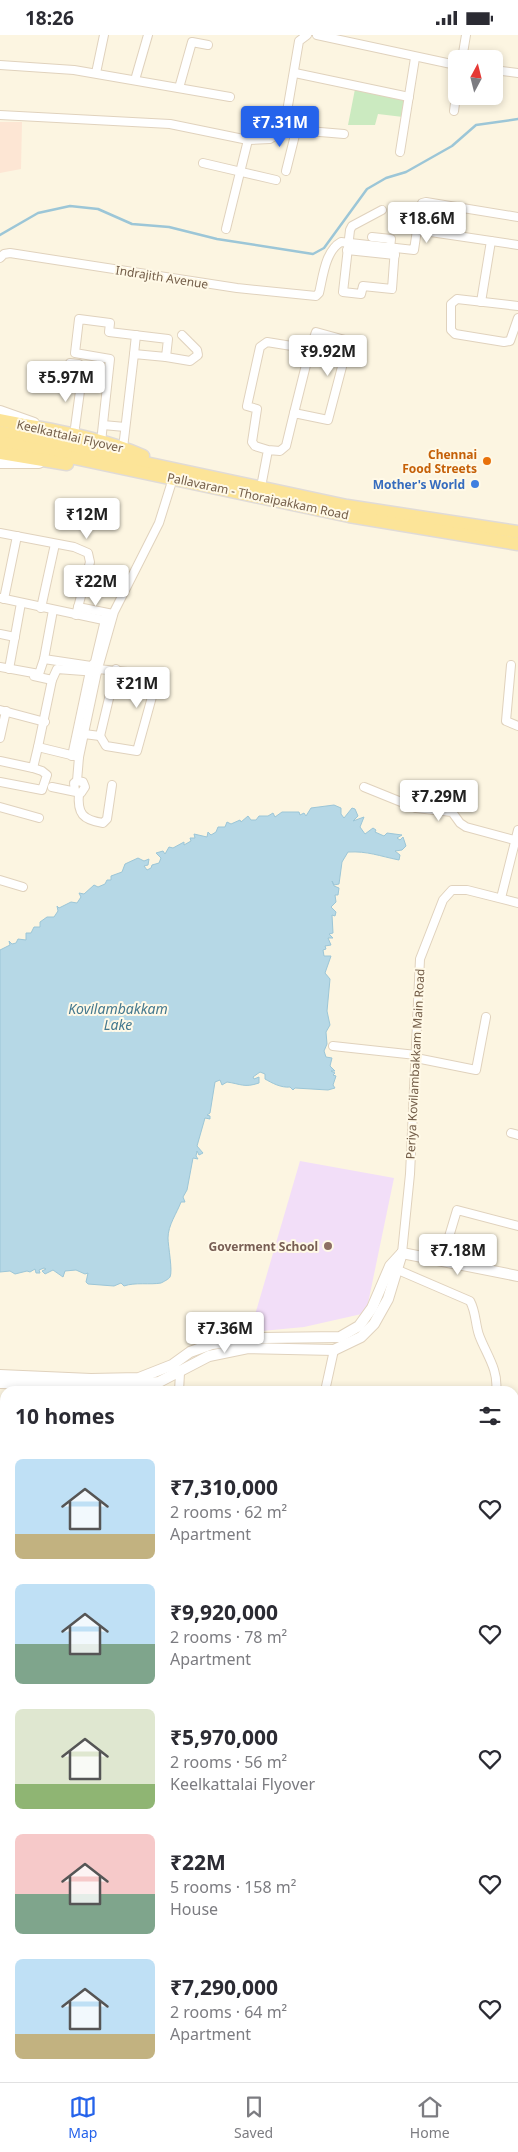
<!DOCTYPE html>
<html lang="en">
<head>
<meta charset="utf-8">
<style>
	:root { --surface:#fff; --page:#f2f2f3; --text:#2b2b33; --muted:#7c7c81; --line:#e1e1e2; --accent:#2563eb }
	body { margin:0; font-family:"Noto Sans",sans-serif; background:var(--page); color:var(--text); height:100vh; display:flex; flex-direction:column; font-size:19px; white-space:nowrap }
	* { box-sizing:border-box; margin:0 }
	p { font-size:16px; color:var(--muted) }
	.icon { flex:none; width:28px; height:28px; fill:none; stroke:currentColor; stroke-width:2; stroke-linecap:round; stroke-linejoin:round }
	.map { position:relative; flex:1; overflow:hidden }
	.sheet { position:absolute; left:0px; top:1351px; width:519px; height:696px; display:flex; flex-direction:column; background:var(--surface); border-radius:15px 15px 0 0; box-shadow:0 2px 8px #0003 }
	.sheet>* { flex:none }
	.needle { width:32px; rotate:7deg }
	.fabs { position:absolute; left:448px; top:15px; display:grid; gap:10px }
	.fabs a { display:grid; place-items:center; width:55px; height:55px; border-radius:8px; background:var(--surface); box-shadow:0 2px 8px #0003; font-size:25px }
	.price { position:absolute; translate:-50% -42px; padding:0 11px; border-radius:5px; background:#fff; color:#222; font-size:16px; line-height:32px; filter:drop-shadow(0 1px 2px #0008) }
	.price::after { content:''; position:absolute; left:50%; top:30px; width:15px; height:11px; margin-left:-8px; background:inherit; clip-path:polygon(0 0,100% 0,50% 100%) }
	.price.current { background:var(--accent); color:#fff }
	ul { padding:0; list-style:none }
	li { display:flex; align-items:center; gap:15px; height:125px; padding:0 15px }
	li span { display:grid; place-items:center; flex:none; width:140px; height:100px; border-radius:8px; color:#555 }
	li>.icon { margin-inline-start:auto }
	span .icon { width:60px; height:60px; fill:#fffc; stroke-width:1 }
	li b { font-size:21px }
	h2 { display:flex; justify-content:space-between; align-items:center; height:60px; padding:0 15px; font-size:21px }
	.status { display:flex; justify-content:space-between; align-items:center; height:35px; padding:0 25px; background:var(--surface); direction:ltr }
	.status svg { height:14px; fill:currentColor }
	.tab-bar { display:flex; justify-content:space-around; align-items:center; height:70px; border-top:1px solid var(--line); background:var(--surface); font-size:14px; color:var(--muted) }
	.tab-bar a { display:grid; justify-items:center; gap:2px }
	.tab-bar .current { color:var(--accent) }
	.map>svg:first-child { display:block }
</style>
</head>
<body>
<div class="status"><b>18:26</b><svg viewBox="0 0 49 12"><path d="M0 12V9h3v3zM5 12V6h3v6zM10 12V3h3v9zM15 12V0h3v12zM26 1h20v11H26zM47 4h2v5h-2z"/></svg></div>
<div class="map">
<svg width="518" height="2047" viewBox="0 0 518 2047">
	<rect width="100%" height="100%" fill="#fcf5e1"/>
	<path fill="#fde6d4" d="M0 87H22L21 134 0 138Z"/>
	<path fill="#f2def8" d="M300 1126 394 1143 366 1278 304 1292 250 1297Z"/>
	<path fill="#cbeac0" d="M355 54 405 64 403 82 378 79 375 90H348Z"/>
	<g fill="#b6d8e6" stroke="#9cc6d7">
		<path d="M334 770 341 773V779L344 783 352 773 355 774 358 781 353 786 364 782 360 792 365 799 373 793 376 795 375 797 384 801 387 798 402 800 397 803 400 805 403 802 406 811 402 815 395 816 400 820 399 825C379 821 368 816 348 817L342 827 339 849 334 850 332 846 334 851 339 853 338 860H335L336 867 331 872 336 877 335 881 332 880 333 898 329 899 333 903H328L331 910 325 911 326 914 323 915 324 921H331L325 938 330 944 327 976 330 990 326 997 327 1009 324 1016 326 1022 332 1023 330 1031 335 1036H331L335 1038 333 1040 336 1041 333 1050 335 1053 328 1055 295 1053 293 1055 290 1052C281 1053 272 1048 265 1044V1039L260 1037 253 1042 254 1044 259 1042V1048C244 1053 241 1049 227 1047L222 1050 220 1045 215 1047 210 1078 207 1080 210 1081V1084L205 1083 197 1111 203 1118 199 1120 197 1116 196 1121 198 1124 193 1123 187 1155 183 1162 185 1167H181C177 1178 168 1190 168 1203 168 1211 173 1236 170 1242 169 1244 163 1247 161 1248 150 1250 135 1247 124 1251L121 1248 114 1251 88 1249 86 1247 88 1238 85 1239 76 1235 65 1236 63 1242 53 1235 45 1239 42 1236 46 1234 44 1233 39 1235 40 1238H36L35 1234 30 1237 27 1236 15 1239 10 1236 0 1237V915L10 910 9 906 12 909 16 908 18 904 26 905V898H31L34 892H40V887L47 882H54L58 876 57 871 59 873 71 867 77 868 81 862 79 858 84 859 94 850 98 852 105 849 107 845H111V841L122 837 125 829 138 823 144 826 149 824 148 830 144 831 147 835 151 833 152 830 159 828 161 823 156 818 163 816 165 819 169 812 173 813 184 807V810L191 806 190 803H195L194 799 207 802 208 797 211 800 216 797 218 792H225L227 787 231 789 240 785 241 787 248 781 251 785H256L259 781H268L273 778 275 782 282 777H299L300 780 304 778 306 781 311 773Z"/>
		<path d="M514 1435H518V1717L514 1727Z"/>
		<path d="M127 2042H204V2043L202 2047H125Z"/>
		<path d="M303 2043H378L377 2047H306Z"/>
	</g>
	<g fill="none" stroke-linecap="round" stroke-linejoin="round">
		<path stroke="#9cc6d7" stroke-width="2.5" d="M0 200 38 178 70 171 98 174 132 189 169 192 217 204 313 219 324 213 367 154 386 143 406 137 452 111 476 90 518 84"/>
		<g stroke="#e0d2bd" stroke-width="10">
			<g id="minor">
				<path d="M317 0 456 30"/>
				<path d="M462 24 466 0"/>
				<path d="M0 30 74 35 230 62"/>
				<path d="M494 35 518 38"/>
				<path d="M96 38 104 0"/>
				<path d="M295 38 409 62"/>
				<path d="M135 45 148 0"/>
				<path d="M179 53 192 7 208 10"/>
				<path d="M454 76 456 61"/>
				<path d="M0 80 170 89 248 105 270 104 284 94 299 6 307 0"/>
				<path d="M284 94 344 99"/>
				<path d="M400 117 415 23"/>
				<path d="M203 128 276 145"/>
				<path d="M286 136 296 96"/>
				<path d="M382 175 352 191 350 195 343 257 361 259 363 251 392 254 395 213"/>
				<path d="M226 194 248 105"/>
				<path d="M417 195 421 172 422 168 426 167 518 182"/>
				<path d="M372 202 391 204 390 213"/>
				<path d="M347 215 395 220"/>
				<path d="M0 223 4 219 10 218 237 253 316 261 319 258C323 242 325 216 341 207L414 215 417 195 518 210"/>
				<path d="M481 267 491 206"/>
				<path d="M518 271 457 264 451 269V295L455 299 504 307 510 306 518 283"/>
				<path d="M134 319 136 300"/>
				<path d="M166 322 190 326 198 320 197 315 182 300"/>
				<path d="M70 328 79 329 83 334 74 400"/>
				<path d="M294 378 310 314"/>
				<path d="M103 390 125 392"/>
				<path d="M101 407 110 324 75 318 79 284 110 288 109 297 168 304 166 322 134 319 123 413"/>
				<path d="M261 452 268 415 255 411 252 407 257 374 247 371 260 312 267 307 310 314 316 297 345 305 348 309 328 385 294 378 286 411 280 416 268 415"/>
				<path d="M0 498 74 512 88 518 90 527 76 580"/>
				<path d="M0 563 108 586"/>
				<path d="M4 564 17 501"/>
				<path d="M78 572 113 579"/>
				<path d="M41 573 55 509"/>
				<path d="M0 599 15 602"/>
				<path d="M44 624 53 575"/>
				<path d="M511 630 506 686 518 691"/>
				<path d="M0 632 39 639 44 624 91 631 95 627 105 585"/>
				<path d="M9 634 21 568"/>
				<path d="M98 634 146 639 154 643 155 651 137 716 106 711 100 701"/>
				<path d="M34 641 52 645 57 634 97 637"/>
				<path d="M0 675 45 687"/>
				<path d="M84 699 100 701 116 634"/>
				<path d="M0 703 6 676"/>
				<path d="M38 712 52 645"/>
				<path d="M72 721 90 636"/>
				<path d="M0 726 33 733 38 712 79 722"/>
				<path d="M77 746 79 722 97 637 114 577 159 488 174 440"/>
				<path d="M0 747 42 755 47 740 42 736 33 733"/>
				<path d="M52 752 81 758 85 752 83 747 77 746 74 748 75 756"/>
				<path d="M364 752 416 773 452 777 460 788 466 792 518 806"/>
				<path d="M79 758C77 779 83 785 103 788L107 784 112 750"/>
				<path d="M0 772 39 783"/>
				<path d="M0 845 23 852"/>
				<path d="M501 863 518 795"/>
				<path d="M333 1011 416 1020"/>
				<path d="M416 1023 476 1035 486 982"/>
				<path d="M511 1098 518 1100"/>
				<path d="M402 1218 410 1139 420 924 443 865 452 855H467L518 868"/>
				<path d="M442 1225 457 1175 518 1191"/>
				<path d="M398 1235 470 1266C476 1277 475 1288 479 1300 486 1319 499 1335 496 1356"/>
				<path d="M176 1333 180 1338 179 1356"/>
				<path d="M147 1356 149 1349"/>
				<path d="M325 1356 334 1315"/>
				<path d="M514 1411H518"/>
				<path d="M0 1424 5 1426"/>
				<path d="M0 1470 5 1472"/>
				<path d="M0 1515 5 1517"/>
				<path d="M0 1560 5 1562"/>
				<path d="M0 1606 5 1607"/>
				<path d="M0 1647 5 1649"/>
				<path d="M0 1696 5 1698"/>
				<path d="M0 1742 5 1744"/>
				<path d="M0 1788 5 1790"/>
				<path d="M0 1829 5 1830"/>
				<path d="M0 1924 5 1926"/>
				<path d="M295 2042 298 2047"/>
				<path d="M213 2047 214 2042"/>
				<path d="M268 2047 269 2042"/>
			</g>
		</g>
		<g stroke="#e0d2bd" stroke-width="12">
			<g id="tertiary">
				<path d="M0 376 34 388"/>
				<path d="M0 428H39"/>
				<path d="M402 1218 518 1241"/>
				<path d="M0 1340 91 1344 139 1343 172 1330 190 1317 212 1309 263 1303 340 1302 359 1291 372 1273 390 1231 401 1219"/>
				<path d="M0 1348 124 1351 159 1347 209 1321 248 1313 334 1315 361 1302 374 1289 388 1264 402 1218"/>
			</g>
		</g>
		<g stroke="#e0dbd7" stroke-width="15">
			<g id="primary">
				<path d="M0 385C47 395 98 401 143 421"/>
				<path d="M0 397 347 471 518 497"/>
				<path d="M0 407 349 481 518 509"/>
				<path d="M0 418 67 429"/>
			</g>
		</g>
		<use href="#minor" stroke="#fff" stroke-width="8"/>
		<use href="#tertiary" stroke="#fff" stroke-width="10"/>
		<use href="#primary" stroke="#fce498" stroke-width="12"/>
	</g>
	<circle fill="#e8710a" stroke="#fff9e7" stroke-width="2" cx="487" cy="426" r="5"/>
	<circle fill="#3f7fe0" stroke="#fff9e7" stroke-width="2" cx="475" cy="449" r="5"/>
	<circle fill="#8d6e63" stroke="#fff9e7" stroke-width="2" cx="328" cy="1211" r="5"/>
	<g text-anchor="middle" dominant-baseline="central" stroke-width="4" stroke-linejoin="round" paint-order="stroke">
		<g font-size="12" fill="#735d48" stroke="#fff9e7">
			<text transform="translate(162 242) rotate(9)">Indrajith Avenue</text>
			<text transform="translate(70 401) rotate(13)">Keelkattalai Flyover</text>
			<text transform="translate(258 461) rotate(12)">Pallavaram - Thoraipakkam Road</text>
			<text transform="translate(415 1029) rotate(-87)">Periya Kovilambakkam Main Road</text>
		</g>
		<g font-size="12" font-weight="bold" fill="#c56008" stroke="#fff9e7" text-anchor="end">
			<text x="477" y="419">Chennai<tspan x="477" dy="14">Food Streets</tspan></text>
		</g>
		<g font-size="12" font-weight="bold" fill="#366cbe" stroke="#fff9e7" text-anchor="end">
			<text x="465" y="449">Mother's World</text>
		</g>
		<g font-size="12" font-weight="bold" fill="#785e54" stroke="#fff9e7" text-anchor="end">
			<text x="318" y="1211">Goverment School</text>
		</g>
		<g font-size="14" font-style="italic" fill="#44788e" stroke="#fff9e7">
			<text x="118" y="973">Kovilambakkam<tspan x="118" dy="16">Lake</tspan></text>
		</g>
	</g>
</svg>
<div class="fabs">
<a><svg class="needle" viewBox="-14 -14 28 28"><path d="M0-13l5 13h-10z" fill="#e53935"/><path d="M0 13l5-13h-10z" fill="#7c7c81"/></svg></a>
</div>
<b class="price current" style="left:280px;top:113px">₹7.31M</b>
<b class="price" style="left:427px;top:209px">₹18.6M</b>
<b class="price" style="left:328px;top:342px">₹9.92M</b>
<b class="price" style="left:66px;top:368px">₹5.97M</b>
<b class="price" style="left:87px;top:505px">₹12M</b>
<b class="price" style="left:96px;top:572px">₹22M</b>
<b class="price" style="left:137px;top:674px">₹21M</b>
<b class="price" style="left:439px;top:787px">₹7.29M</b>
<b class="price" style="left:458px;top:1241px">₹7.18M</b>
<b class="price" style="left:225px;top:1319px">₹7.36M</b>
<section class="sheet">
<h2>10 homes<svg class="icon" aria-label="filters" viewBox="0 0 24 24"><path d="M4 7h16M4 17h16"/><circle cx="9" cy="7" r="2"/><circle cx="15" cy="17" r="2"/></svg></h2>
<ul>
<li><span style="background:linear-gradient(#bfe0f5 75%,#c2b280 0)"><svg class="icon" aria-label="home" viewBox="0 0 24 24"><path d="M3 11l9-7 9 7M6 9v11h12V9"/></svg></span><div><b>₹7,310,000</b><p>2 rooms · 62 m²</p><p>Apartment</p></div><svg class="icon" aria-label="heart" viewBox="0 0 24 24"><path d="M12 20l-8-8c-3-5 5-10 8-4 3-6 11-1 8 4z"/></svg></li>
<li><span style="background:linear-gradient(#bfe0f5 60%,#7fa58c 0)"><svg class="icon" aria-label="home" viewBox="0 0 24 24"><path d="M3 11l9-7 9 7M6 9v11h12V9"/></svg></span><div><b>₹9,920,000</b><p>2 rooms · 78 m²</p><p>Apartment</p></div><svg class="icon" aria-label="heart" viewBox="0 0 24 24"><path d="M12 20l-8-8c-3-5 5-10 8-4 3-6 11-1 8 4z"/></svg></li>
<li><span style="background:linear-gradient(#dfe7d0 75%,#8fb573 0)"><svg class="icon" aria-label="home" viewBox="0 0 24 24"><path d="M3 11l9-7 9 7M6 9v11h12V9"/></svg></span><div><b>₹5,970,000</b><p>2 rooms · 56 m²</p><p>Keelkattalai Flyover</p></div><svg class="icon" aria-label="heart" viewBox="0 0 24 24"><path d="M12 20l-8-8c-3-5 5-10 8-4 3-6 11-1 8 4z"/></svg></li>
<li><span style="background:linear-gradient(#f6c9c9 60%,#7fa58c 0)"><svg class="icon" aria-label="home" viewBox="0 0 24 24"><path d="M3 11l9-7 9 7M6 9v11h12V9"/></svg></span><div><b>₹22M</b><p>5 rooms · 158 m²</p><p>House</p></div><svg class="icon" aria-label="heart" viewBox="0 0 24 24"><path d="M12 20l-8-8c-3-5 5-10 8-4 3-6 11-1 8 4z"/></svg></li>
<li><span style="background:linear-gradient(#bfe0f5 75%,#c2b280 0)"><svg class="icon" aria-label="home" viewBox="0 0 24 24"><path d="M3 11l9-7 9 7M6 9v11h12V9"/></svg></span><div><b>₹7,290,000</b><p>2 rooms · 64 m²</p><p>Apartment</p></div><svg class="icon" aria-label="heart" viewBox="0 0 24 24"><path d="M12 20l-8-8c-3-5 5-10 8-4 3-6 11-1 8 4z"/></svg></li>
</ul>
</section>
</div>
<nav class="tab-bar">
<a class="current"><svg class="icon" aria-label="map" viewBox="0 0 24 24"><path d="M3 6l6-2 6 2 6-2v14l-6 2-6-2-6 2zM9 4v14M15 6v14"/></svg>Map</a>
<a><svg class="icon" aria-label="saved" viewBox="0 0 24 24"><path d="M7 4h10v16l-5-4-5 4z"/></svg>Saved</a>
<a><svg class="icon" aria-label="home" viewBox="0 0 24 24"><path d="M3 11l9-7 9 7M6 9v11h12V9"/></svg>Home</a>
</nav>
</body>
</html>
